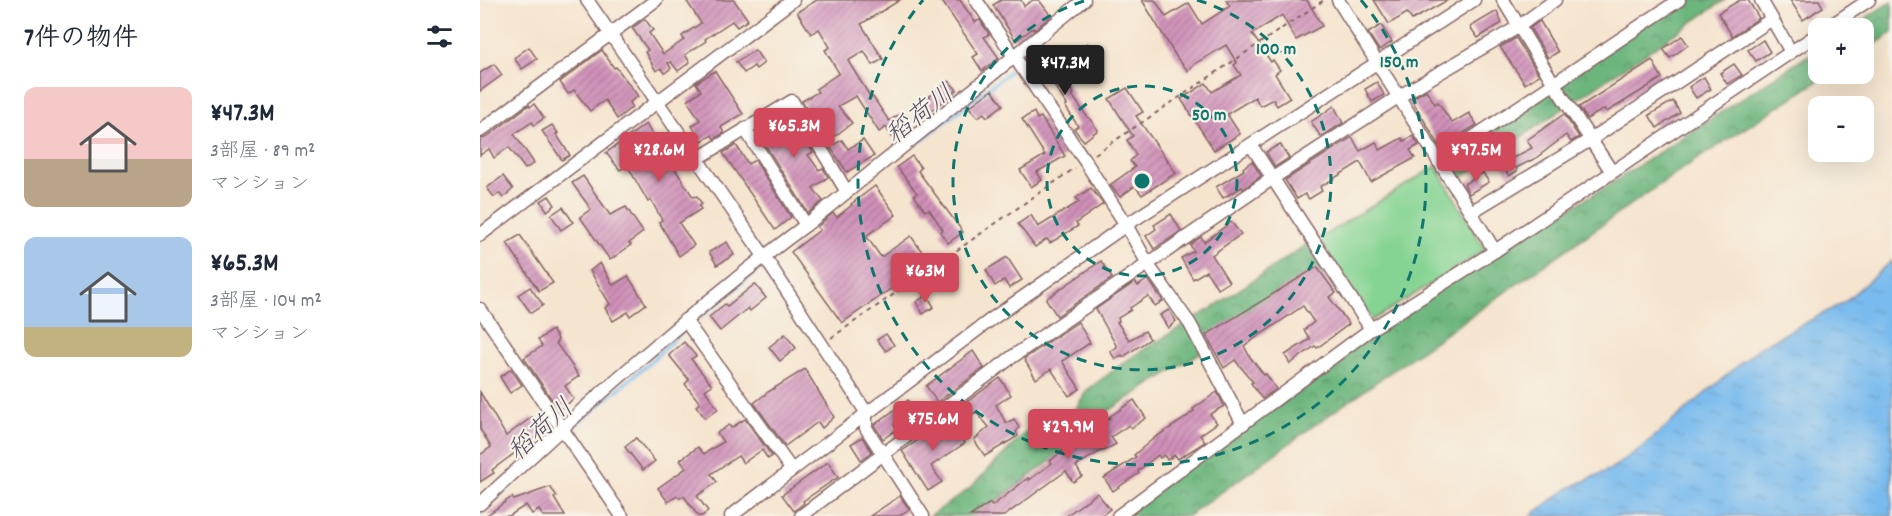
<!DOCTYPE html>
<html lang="ja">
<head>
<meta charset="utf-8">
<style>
	:root { --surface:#fff; --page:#f2f2f3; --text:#1f2937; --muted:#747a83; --accent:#d1495b }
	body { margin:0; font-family:Dekko,"Klee One",sans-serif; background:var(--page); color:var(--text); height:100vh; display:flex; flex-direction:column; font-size:22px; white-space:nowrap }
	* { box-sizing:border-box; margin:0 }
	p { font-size:20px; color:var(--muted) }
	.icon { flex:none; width:33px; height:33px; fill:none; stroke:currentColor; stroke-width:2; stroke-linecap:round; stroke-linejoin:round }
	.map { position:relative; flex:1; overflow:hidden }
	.side { display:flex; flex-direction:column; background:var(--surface); width:480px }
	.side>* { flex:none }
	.fabs { position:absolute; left:1328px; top:18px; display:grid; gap:12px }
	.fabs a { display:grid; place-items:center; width:66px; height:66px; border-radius:12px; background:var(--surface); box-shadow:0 6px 24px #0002; font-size:30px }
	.price { position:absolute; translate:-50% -51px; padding:0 14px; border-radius:6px; background:var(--accent); color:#fff; font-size:20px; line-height:39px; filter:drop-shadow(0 2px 3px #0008) }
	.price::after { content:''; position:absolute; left:50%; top:36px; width:18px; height:14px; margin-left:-9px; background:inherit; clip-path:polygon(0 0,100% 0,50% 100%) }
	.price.active { background:#222; color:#fff }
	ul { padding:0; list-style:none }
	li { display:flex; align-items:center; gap:18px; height:150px; padding:0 24px }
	li span { display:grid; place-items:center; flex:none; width:168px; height:120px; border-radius:12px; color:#555 }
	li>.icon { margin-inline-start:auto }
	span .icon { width:72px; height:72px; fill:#fffc; stroke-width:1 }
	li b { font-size:26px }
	h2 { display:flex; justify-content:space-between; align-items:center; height:72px; padding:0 24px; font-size:26px }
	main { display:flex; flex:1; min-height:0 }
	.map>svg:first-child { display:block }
</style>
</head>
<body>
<main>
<section class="side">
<h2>7件の物件<svg class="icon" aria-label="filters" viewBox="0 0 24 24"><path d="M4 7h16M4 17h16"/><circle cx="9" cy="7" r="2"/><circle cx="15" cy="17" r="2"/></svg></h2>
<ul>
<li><span style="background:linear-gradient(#f6c9c9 60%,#b9a48a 0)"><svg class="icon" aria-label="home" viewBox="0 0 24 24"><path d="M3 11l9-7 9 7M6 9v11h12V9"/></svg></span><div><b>¥47.3M</b><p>3部屋 · 89 m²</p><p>マンション</p></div></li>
<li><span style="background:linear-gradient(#a9c7e8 75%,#c2b280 0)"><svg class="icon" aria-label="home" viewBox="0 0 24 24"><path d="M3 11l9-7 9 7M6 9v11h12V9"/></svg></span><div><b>¥65.3M</b><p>3部屋 · 104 m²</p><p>マンション</p></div></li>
</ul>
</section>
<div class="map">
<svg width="1412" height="516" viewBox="0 0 1412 516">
	<defs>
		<pattern id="forest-crowns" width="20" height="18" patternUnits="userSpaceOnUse" patternTransform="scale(1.5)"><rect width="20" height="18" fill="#6cb67d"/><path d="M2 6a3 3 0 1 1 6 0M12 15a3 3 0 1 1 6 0" fill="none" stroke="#5b9367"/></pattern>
		<pattern id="water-ripples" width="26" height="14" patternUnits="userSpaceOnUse" patternTransform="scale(1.5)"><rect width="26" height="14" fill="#79bbee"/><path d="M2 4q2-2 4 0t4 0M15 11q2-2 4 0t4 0" fill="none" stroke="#6aa0cc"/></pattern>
		<pattern id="building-hatch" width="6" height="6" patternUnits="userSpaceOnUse" patternTransform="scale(1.5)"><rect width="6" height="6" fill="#d091b9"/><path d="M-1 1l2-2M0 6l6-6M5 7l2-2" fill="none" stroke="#ab7697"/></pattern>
	</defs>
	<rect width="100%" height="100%" fill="#f7f3e8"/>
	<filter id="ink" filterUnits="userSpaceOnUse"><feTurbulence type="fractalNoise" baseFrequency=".0167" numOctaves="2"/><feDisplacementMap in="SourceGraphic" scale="12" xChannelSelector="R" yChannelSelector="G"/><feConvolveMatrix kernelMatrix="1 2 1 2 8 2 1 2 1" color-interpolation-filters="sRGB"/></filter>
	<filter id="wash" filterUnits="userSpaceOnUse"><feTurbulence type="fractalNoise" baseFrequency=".008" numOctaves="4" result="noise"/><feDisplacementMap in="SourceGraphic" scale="24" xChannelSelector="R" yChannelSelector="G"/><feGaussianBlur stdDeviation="1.35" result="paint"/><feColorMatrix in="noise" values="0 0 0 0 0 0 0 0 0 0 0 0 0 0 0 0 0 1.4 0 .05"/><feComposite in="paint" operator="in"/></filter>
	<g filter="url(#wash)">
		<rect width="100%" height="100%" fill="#f5e4ce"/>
		<g fill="url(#forest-crowns)" stroke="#5b6a54" stroke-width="1.5">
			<path d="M1199 0H1245L973 183 958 161Z"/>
			<path d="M1412 1V33L1383 52V28H1370Z"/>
			<path d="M1338 49V74H1349L1205 167 849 415 708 516H643L891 329 1135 181Z"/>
			<path d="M833 240 852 269 592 434 588 421 607 390 656 354 729 310Z"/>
			<path d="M565 413 581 453 496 516H450L489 489Z"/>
		</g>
		<path fill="#86d493" stroke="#687a5f" stroke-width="1.5" d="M956 166 1005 250 893 320 838 239Z"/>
		<path fill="url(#water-ripples)" stroke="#626d8c" stroke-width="1.5" d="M1412 261V516H1050L1089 488 1129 470 1162 447 1280 347 1363 303Z"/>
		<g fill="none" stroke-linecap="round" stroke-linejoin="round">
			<g stroke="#79bbee" stroke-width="4">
				<path d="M437 143 529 72"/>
				<path d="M294 257 307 247"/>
				<path d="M217 319 278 271"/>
				<path d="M88 431 167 365 204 329"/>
				<path d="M0 513 83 436"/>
			</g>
		</g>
		<g id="blocks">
			<g fill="url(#building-hatch)">
				<path d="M206 0H254L268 20 257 27 252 21 225 39 226 41 205 55 210 62 198 71 191 62 188 63 191 68 185 73 181 68 176 71 165 52 168 50 152 28 165 19 173 30 169 33 183 54 204 40 202 36 221 23Z"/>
				<path d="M337 0H420L381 24 403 59 393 65 384 51 368 61 391 98 393 97 409 121 420 114 429 128 413 138 406 127 399 132 376 96 358 106 372 123 355 136 335 112 330 115 322 101 338 92 336 89 359 73 345 50 350 47 339 29 331 34 317 12Z"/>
				<path d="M461 0H480L495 22 500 20 509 34 504 37 519 58 502 71 493 57 498 54Z"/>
				<path d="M521 0H541L544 6 553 0H559L571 16 554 30 553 28 536 41 513 5Z"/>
				<path d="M662 0H675L686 17 709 3 722 24 750 6 746 0H827L842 26 816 40 802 15 772 34 791 62 793 60 800 70 795 74 810 98 797 106 793 99 780 106 775 97 747 114 760 134 734 150 701 99 726 83 732 92 761 75 754 65 757 63 746 45 716 63 708 71 697 58Z"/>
				<path d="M894 0H968L932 20 927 13 909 24Z"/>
				<path d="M1260 0H1268L1279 18 1252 36 1238 13Z"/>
				<path d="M1310 0H1339L1343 7 1323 20Z"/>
				<path d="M1017 11 1022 23 998 38 990 27Z"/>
				<path d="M1060 21 1078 52 1068 58 1050 28Z"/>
				<path d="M901 25 912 42 899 50 888 33Z"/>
				<path d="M1202 36 1208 45 1190 58 1183 49Z"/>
				<path d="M1036 38 1059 75 1045 84 1020 47Z"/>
				<path d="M1283 40 1290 52 1276 61 1268 50Z"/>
				<path d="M607 43 621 64 605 74 592 55Z"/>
				<path d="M49 47 57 59 42 69 34 58Z"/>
				<path d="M122 50 134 68 136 67 158 96 150 102 152 107 137 119 125 100 110 111 94 90 88 94 80 82Z"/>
				<path d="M275 50 284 63 276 69 274 66 264 73 256 62Z"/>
				<path d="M565 53 594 94 592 95 608 118H609L618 130 604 141 594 129 598 126 585 106 587 105 566 73 559 77 549 63Z"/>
				<path d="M1172 60 1182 78 1127 112 1124 109 1107 119 1099 107Z"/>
				<path d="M14 64 22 75 0 91V73Z"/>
				<path d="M1254 64 1262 75 1247 84 1240 73Z"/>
				<path d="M235 71 263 114 241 127 244 133 234 139 232 135 222 141 212 126 220 120 207 100 221 91 216 83Z"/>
				<path d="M1224 77 1231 89 1216 98 1209 87Z"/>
				<path d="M469 81 477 90 447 114 439 104Z"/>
				<path d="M897 82 904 95 892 102 885 89Z"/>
				<path d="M647 88 663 112 656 116 696 173 662 195 655 186 640 197 630 185 655 167 650 161 656 155 647 140 653 136 629 99Z"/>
				<path d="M512 90 523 105 507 117 504 113 498 117 489 107Z"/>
				<path d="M946 90 955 104 958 102 972 123 989 113 997 125 964 145 962 143 959 145 931 99Z"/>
				<path d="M1193 101 1200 113 1177 128 1169 115Z"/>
				<path d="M54 104 64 118 54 125 52 122 34 134 54 163 45 169 29 147 14 158 9 149 0 155V139L5 138 49 105 50 107Z"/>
				<path d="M854 106 863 123 841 137 831 122Z"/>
				<path d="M309 112 321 132 320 133 333 152 328 155 339 170 343 168 348 177 333 188 343 201 328 213 277 132Z"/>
				<path d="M554 112 557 119 561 117 585 156 557 172 562 180 551 187 540 170 565 155 542 119Z"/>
				<path d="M1084 114 1099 137 1091 142 1086 135 1056 158 1036 168 1037 171 1029 176 1021 164 1052 148 1047 140Z"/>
				<path d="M166 124 181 150 188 145 202 164 195 169 213 197 217 196 222 204 219 206 221 209 199 223 214 245 199 256 179 222 182 220 171 200 168 202 147 165 140 170 126 153Z"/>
				<path d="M72 125 78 133 76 134 90 155 82 160 62 131Z"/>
				<path d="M933 136 939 145 930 150 935 158 891 182 880 162 840 187 842 191 829 199 825 194 817 199 805 180 872 137 880 151 896 142 900 150 922 138 924 141Z"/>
				<path d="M362 140 368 149 383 140 394 156 367 172 350 147Z"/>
				<path d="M800 144 809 158 795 167 786 152Z"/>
				<path d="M256 145 268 164 275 160 311 217 295 230 243 153Z"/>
				<path d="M432 156 441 168 438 171 483 232 468 243 460 232 463 230 449 209 445 211 434 195 437 193 417 167Z"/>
				<path d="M772 161 781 176 763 189 762 187 743 198 736 187 764 170 763 168Z"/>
				<path d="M1003 173 1009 182 989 194 984 184Z"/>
				<path d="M23 176 33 189 23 198 19 193 14 197 7 188Z"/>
				<path d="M103 176 130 215 146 207 163 232 149 243 151 245 130 260 100 217 111 209 92 183Z"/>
				<path d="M395 186 416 215 386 236 401 257 431 236 445 256 415 278 419 283 362 323 311 252 340 230 337 227 353 213 357 217 372 205 371 204Z"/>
				<path d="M611 188 623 204 596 223 598 226 570 243 567 239 555 247 538 224 551 215 558 227 599 202 596 198Z"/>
				<path d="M69 196 75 205 67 211 61 201Z"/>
				<path d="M83 207 93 222 81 230 71 215Z"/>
				<path d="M691 214 701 231 674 249 666 236 676 229 674 225Z"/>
				<path d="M751 222 761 234 732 255 749 282 738 289 726 271 713 279 701 258 714 251 710 245 721 237 724 242Z"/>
				<path d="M40 235 73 283 59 291 27 243Z"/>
				<path d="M247 242 254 255 237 265 229 252Z"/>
				<path d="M527 257 542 280 529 288 524 280 515 286 506 270Z"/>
				<path d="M621 261 632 278 577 316 566 299Z"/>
				<path d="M120 263 133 285 148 276 166 304 150 316 148 312 133 321 125 308 130 304 110 271Z"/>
				<path d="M837 267 856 293 849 297 869 324 837 348 835 346 810 364 805 355 830 339 824 330 834 322 823 306 764 346 770 357 784 375 786 374 796 389 782 399 771 383 773 382 755 360 744 368 726 335Z"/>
				<path d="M668 279 683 301 675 306 668 296 650 308 651 310 638 318 639 321 637 322 649 340 665 331 670 339 643 357 642 355 635 359 630 351 637 347 616 309 655 282 658 286Z"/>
				<path d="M275 284 286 298 270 311 268 308 240 331 229 317 245 304 247 306Z"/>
				<path d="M50 287 63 305 51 313 38 295Z"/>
				<path d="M447 295 454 307 443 314 436 302Z"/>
				<path d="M689 310 696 321 688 328 680 315Z"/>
				<path d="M598 322 610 343 582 361 600 389 589 396 571 369 556 379 544 359Z"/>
				<path d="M72 330 78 339 76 343 99 376 85 386 94 399 79 410 44 358 62 346 58 340Z"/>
				<path d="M305 334 316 348 300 361 289 347Z"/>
				<path d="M406 334 414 345 406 351 397 340Z"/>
				<path d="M204 342 216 356 211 359 232 385 225 390 238 409 225 418 216 406 220 403 205 384 209 380 189 355Z"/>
				<path d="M493 351 504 368 457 402 446 386Z"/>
				<path d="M31 369 42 385 30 393 20 377Z"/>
				<path d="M325 369 354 417 342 428 338 422 305 446 274 403 288 392Z"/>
				<path d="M520 378 531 395 516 405 526 423 534 419 539 428 536 432 538 436 505 456 494 440 509 427 496 412 487 417 480 407Z"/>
				<path d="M0 392 26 436 52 417 63 432 12 470 14 473 0 482V455L11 447 0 429Z"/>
				<path d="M737 392 744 406 730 414 737 423 720 435 725 442 698 459 695 455 687 460 684 455 680 458 678 455 658 471 659 473 633 491 624 478 656 457 654 455 674 438 701 421 714 411 713 409Z"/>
				<path d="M428 400 435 411 414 425 417 429 403 439 394 425Z"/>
				<path d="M654 400 666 418 651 428 649 425 631 437 636 444 624 451 622 450 596 466 602 476 593 482 586 471 524 516H490L510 503 512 506 548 478 549 480 572 463 570 461 598 438 630 418 629 417Z"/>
				<path d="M265 419 292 456 288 459 282 450 263 463 258 456 231 474 237 482 217 496 228 511 222 516H218L204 496 200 498 196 496 188 502 178 488 206 468 200 460 218 447 224 454 243 442 237 433 249 425 251 428Z"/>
				<path d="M470 419 485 443 451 466 462 482 448 491 422 451Z"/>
				<path d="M382 437 392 452 381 460 371 444Z"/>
				<path d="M156 438 175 461 163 470 145 447Z"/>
				<path d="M348 462 358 477 323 501 324 503 314 511 302 495Z"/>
				<path d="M70 487 77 496 74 498 85 516H63L59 510 52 514 46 505 29 516H6L32 497 34 500Z"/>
				<path d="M617 493 630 509 621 516H586Z"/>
				<path d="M420 496 429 509 419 516H390Z"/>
			</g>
		</g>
	</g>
	<g filter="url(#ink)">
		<use href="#blocks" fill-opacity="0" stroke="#866464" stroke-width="1.5"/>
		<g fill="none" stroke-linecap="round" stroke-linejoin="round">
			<g stroke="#866464" stroke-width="15">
				<g id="minor">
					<path d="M107 0 284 256 386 412V428L443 516"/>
					<path d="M496 0 605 161 646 225 671 269 710 324 763 424"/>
					<path d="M858 0 1015 251"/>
					<path d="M1023 0 1074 84 1132 172"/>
					<path d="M1281 0 1311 52"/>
					<path d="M1347 28 1389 0"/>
					<path d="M265 129 326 225"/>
					<path d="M0 131 176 0"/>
					<path d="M771 145 891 329"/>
					<path d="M217 159 312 101 367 192"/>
					<path d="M958 161 1199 0"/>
					<path d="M991 212 1110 140 1292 19"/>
					<path d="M0 235 313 0"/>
					<path d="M0 309 142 516"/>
					<path d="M205 320 311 469"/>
					<path d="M0 504C105 406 211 310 326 225L604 0"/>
					<path d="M251 516 509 321 646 225 994 0"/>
					<path d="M321 516 532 357 793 178 918 97 1038 27 1075 0"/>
					<path d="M638 516 891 329 1015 251 1338 34"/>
				</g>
			</g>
			<g stroke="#866464" stroke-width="2" stroke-dasharray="4.5 4.5" stroke-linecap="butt">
				<path d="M615 154 844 0"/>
				<path d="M351 338 595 168"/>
			</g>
			<use href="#minor" stroke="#fff" stroke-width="12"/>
		</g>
	</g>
	<g fill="none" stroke="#0f766e" stroke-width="3" stroke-dasharray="10 8">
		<circle cx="662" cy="181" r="95"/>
		<path d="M717 0A189 189 0 1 1 607 0"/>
		<path d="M881 0A284 284 0 1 1 443 0"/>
	</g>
	<g text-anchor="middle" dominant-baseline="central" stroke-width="4.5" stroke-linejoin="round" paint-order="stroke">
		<g font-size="26" font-style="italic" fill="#584e66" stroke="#f7f3e8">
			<text transform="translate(441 116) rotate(-38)">稻荷川</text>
			<text transform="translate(62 431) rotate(-42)">稻荷川</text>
		</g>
	</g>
	<circle cx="662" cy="181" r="9" fill="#0f766e" stroke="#f7f3e8" stroke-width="3"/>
	<g font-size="18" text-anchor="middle" font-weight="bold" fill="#0f766e" stroke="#f7f3e8" stroke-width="4.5" stroke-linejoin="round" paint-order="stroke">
		<text x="796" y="54">100 m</text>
		<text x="919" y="67">150 m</text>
		<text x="729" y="120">50 m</text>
	</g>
</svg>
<div class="fabs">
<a>+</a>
<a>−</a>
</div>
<b class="price active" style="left:585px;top:96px">¥47.3M</b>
<b class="price" style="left:314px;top:159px">¥65.3M</b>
<b class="price" style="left:179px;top:183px">¥28.6M</b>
<b class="price" style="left:996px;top:183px">¥97.5M</b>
<b class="price" style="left:445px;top:304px">¥63M</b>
<b class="price" style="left:453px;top:452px">¥75.6M</b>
<b class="price" style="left:588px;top:460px">¥29.9M</b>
</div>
</main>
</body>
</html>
